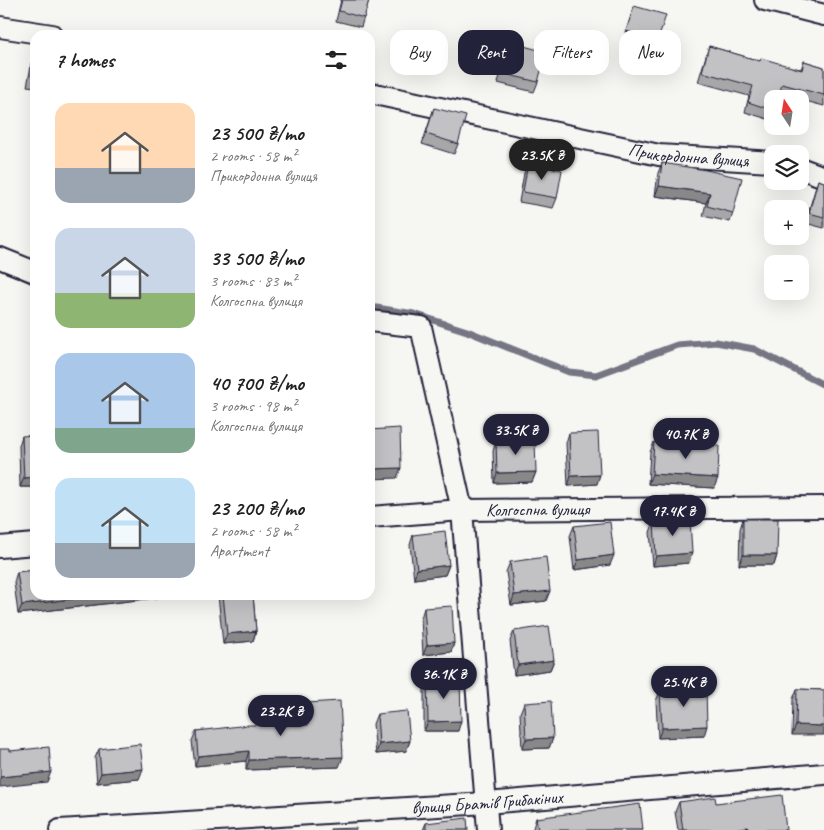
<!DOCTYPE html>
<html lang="en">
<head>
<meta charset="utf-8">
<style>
	:root { --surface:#fff; --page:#f2f2f2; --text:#222; --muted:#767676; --accent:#22223b }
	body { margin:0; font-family:Caveat,sans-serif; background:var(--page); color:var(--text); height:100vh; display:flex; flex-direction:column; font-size:19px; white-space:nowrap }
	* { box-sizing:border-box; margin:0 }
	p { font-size:16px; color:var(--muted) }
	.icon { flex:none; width:28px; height:28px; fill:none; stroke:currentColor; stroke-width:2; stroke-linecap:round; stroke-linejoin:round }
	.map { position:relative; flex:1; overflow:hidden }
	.drawer { position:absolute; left:30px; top:30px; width:345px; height:570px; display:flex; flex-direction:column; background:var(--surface); border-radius:15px; box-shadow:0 5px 20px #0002 }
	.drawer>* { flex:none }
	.top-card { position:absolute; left:390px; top:30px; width:359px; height:45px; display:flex; gap:10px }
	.needle { width:32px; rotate:348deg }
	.controls { position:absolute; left:764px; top:90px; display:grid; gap:10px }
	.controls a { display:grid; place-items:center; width:45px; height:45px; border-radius:10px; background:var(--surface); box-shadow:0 5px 20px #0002; font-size:25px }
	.price { position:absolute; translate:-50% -42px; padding:0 11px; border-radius:18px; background:var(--accent); color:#fff; font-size:16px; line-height:32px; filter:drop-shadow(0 1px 2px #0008) }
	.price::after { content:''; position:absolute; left:50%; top:30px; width:15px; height:11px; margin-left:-8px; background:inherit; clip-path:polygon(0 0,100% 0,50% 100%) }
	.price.selected { background:#222; color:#fff }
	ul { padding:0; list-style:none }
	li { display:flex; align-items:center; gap:15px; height:125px; padding:0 25px }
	li span { display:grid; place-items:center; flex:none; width:140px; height:100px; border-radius:15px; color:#555 }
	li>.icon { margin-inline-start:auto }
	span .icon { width:60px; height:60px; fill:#fffc; stroke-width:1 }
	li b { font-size:21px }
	h2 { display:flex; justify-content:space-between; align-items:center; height:60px; padding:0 25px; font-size:21px }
	.chip { padding:0 18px; border-radius:15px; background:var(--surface); box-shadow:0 5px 20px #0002; font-size:18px; line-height:45px }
	.chip.selected { background:var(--accent); color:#fff }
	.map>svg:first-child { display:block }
</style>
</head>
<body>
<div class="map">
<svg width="824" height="830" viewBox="0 0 824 830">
	<rect width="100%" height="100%" fill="#f6f6f2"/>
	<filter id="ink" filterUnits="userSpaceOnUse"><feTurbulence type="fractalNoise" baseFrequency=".02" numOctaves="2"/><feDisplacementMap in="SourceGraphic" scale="10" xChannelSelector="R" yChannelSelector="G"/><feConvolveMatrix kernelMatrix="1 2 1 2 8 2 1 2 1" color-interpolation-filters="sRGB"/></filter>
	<g filter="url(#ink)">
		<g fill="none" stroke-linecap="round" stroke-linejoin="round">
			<g stroke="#757583" stroke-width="7">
				<path d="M18 274 35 282"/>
				<path d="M370 307 414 314 467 331 569 372 596 375 677 345 716 342 754 349 824 385"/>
			</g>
			<g stroke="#22223b" stroke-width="24">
				<g id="minor">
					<path d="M765 0 824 15"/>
					<path d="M0 27 52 35"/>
					<path id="s1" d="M370 93 659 155 772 162"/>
					<path d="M800 168 824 177"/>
					<path d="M0 258 35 272"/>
					<path d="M370 321 421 327 462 510 488 830"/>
					<path id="s2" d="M370 517 462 510 824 507"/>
					<path d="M0 547 35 544"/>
					<path id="s3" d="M60 830 486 803 824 774"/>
				</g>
			</g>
			<use href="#minor" stroke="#f6f6f2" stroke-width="20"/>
		</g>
		<g fill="#a7a7a9" stroke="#22223b">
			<path d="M341 0H369L361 27 336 21Z"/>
			<path d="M634 6 658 40 655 50 623 41Z"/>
			<path d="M509 42 538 82 534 92 498 83 506 52Z"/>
			<path d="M709 46 760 61 801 69 804 61 824 67V106L779 94 772 99V116L771 120 745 112 749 96 698 82Z"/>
			<path d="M35 56V87L27 86 31 66Z"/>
			<path d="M434 108 458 144 454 154 422 144Z"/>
			<path d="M528 163 557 198 553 208 519 202 524 173Z"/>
			<path d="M662 163 733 213 730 222 703 216 706 203 655 196 658 173Z"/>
			<path d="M818 180 824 182V228L805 223Z"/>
			<path d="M569 433 597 484 568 486 566 443Z"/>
			<path d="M22 436 35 487H20L19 446Z"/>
			<path d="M496 441 536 472 532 482 494 483 493 451Z"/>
			<path d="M654 442 714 488 648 484 650 452Z"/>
			<path d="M743 519 777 555 774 565H739L740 529Z"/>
			<path d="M654 522 689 563 653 566 650 532Z"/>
			<path d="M574 526 610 565 574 570 570 536Z"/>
			<path d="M413 535 449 565 445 575 414 579 410 545Z"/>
			<path d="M510 562 546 601 511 605 506 572Z"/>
			<path d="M17 572 35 595H164L163 597 18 614 14 582Z"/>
			<path d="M218 595H253L256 631 253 641 223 644Z"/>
			<path d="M424 608 454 643 451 652 423 655 421 618Z"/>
			<path d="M514 631 554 660 550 670 514 675 510 641Z"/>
			<path d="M427 678 458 731H424V687Z"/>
			<path d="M797 689 824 690 792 735 793 699Z"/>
			<path d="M660 691 704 736 658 738 656 701Z"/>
			<path d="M307 703 339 767 246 770V761L195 766 192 741 196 731 304 725V713Z"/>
			<path d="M524 703 553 738 549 748 522 749 520 713Z"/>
			<path d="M377 714 410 741 406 751 376 754 373 724Z"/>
			<path d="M99 749 139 779 97 783 95 758Z"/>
			<path d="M679 802 716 803 786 830H678L675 812Z"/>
			<path d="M536 818 643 830H533V828Z"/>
			<path d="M426 823 468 830H423Z"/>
		</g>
		<g fill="#888889" stroke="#22223b">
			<path d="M659 186 710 193 706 203 655 196Z"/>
			<path d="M401 468 397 478 370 479V469Z"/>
			<path d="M536 472 532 482 494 483 497 473Z"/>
			<path d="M652 474 718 478 714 488 648 484Z"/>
			<path d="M600 475 597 484 568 486 571 476Z"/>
			<path d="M35 477V487H20L24 478Z"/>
			<path d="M692 553 689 563 653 566 656 556Z"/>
			<path d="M614 555 610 565 574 570 578 560Z"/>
			<path d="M743 555H777L774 565H739Z"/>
			<path d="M449 565 445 575 414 579 417 569Z"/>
			<path d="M550 591 546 601 511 605 514 595Z"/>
			<path d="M103 595H164L163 597 18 614 22 605Z"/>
			<path d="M256 631 253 641 223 644 227 634Z"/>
			<path d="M454 643 451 652 423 655 427 645Z"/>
			<path d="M554 660 550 670 514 675 518 665Z"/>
			<path d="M461 721 458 731H424L428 722Z"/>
			<path d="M796 725 824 726V735H792Z"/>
			<path d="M707 726 704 736 658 738 662 728Z"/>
			<path d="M553 738 549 748 522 749 526 739Z"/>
			<path d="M410 741 406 751 376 754 379 744Z"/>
			<path d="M249 751 246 761 195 766 198 756Z"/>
			<path d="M343 757 339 767 246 770 249 760Z"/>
			<path d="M143 769 139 779 97 783 101 773Z"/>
			<path d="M51 772 47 782 0 787V777Z"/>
			<path d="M748 827 747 830H724Z"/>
		</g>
		<g fill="#c2c2c4" stroke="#22223b">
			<path d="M342 0H369L364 18 339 11Z"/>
			<path d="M634 6 666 15 658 40 626 31Z"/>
			<path d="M509 42 546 52 538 82 501 73Z"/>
			<path d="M709 46 760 61 761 58 802 70 804 61 824 67V95L782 84 778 99H772V110L748 102 753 86 702 72Z"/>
			<path d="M35 56V76H31Z"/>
			<path d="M434 108 466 116 458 144 426 134Z"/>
			<path d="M528 163 562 170 557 198 523 192Z"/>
			<path d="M662 163 706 170 742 178 733 213 707 206 710 193 659 186Z"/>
			<path d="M818 180 824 182V217L809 213Z"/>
			<path d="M400 428 401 468 370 469V430Z"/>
			<path d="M598 432 600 475 571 476 569 433Z"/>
			<path d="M35 435V477L24 478 22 436Z"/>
			<path d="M535 440 536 472 497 473 496 441Z"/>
			<path d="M654 442 719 446 718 478 652 474Z"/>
			<path d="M690 519 692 553 656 556 654 522Z"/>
			<path d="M743 519H778L777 555H743Z"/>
			<path d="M610 522 614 555 578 560 574 526Z"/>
			<path d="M445 531 449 565 417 569 413 535Z"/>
			<path d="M546 557 550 591 514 595 510 562Z"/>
			<path d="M35 570V595H103L22 605 17 572Z"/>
			<path d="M223 595H253L256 631 227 634Z"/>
			<path d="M452 606 454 643 427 645 424 608Z"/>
			<path d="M549 626 554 660 518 665 514 631Z"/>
			<path d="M460 677 461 721 428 722 427 678Z"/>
			<path d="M706 689 707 726 662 728 660 691Z"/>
			<path d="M797 689 824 690V726L796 725Z"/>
			<path d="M340 701 343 757 249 760V751L198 756 196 731 249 725H308L307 703Z"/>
			<path d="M551 701 553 738 526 739 524 703Z"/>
			<path d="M407 711 410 741 379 744 377 714Z"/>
			<path d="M140 744 143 769 101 773 99 749Z"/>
			<path d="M49 747 51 772 0 777V749H10V751Z"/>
			<path d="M782 795 786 830H749L748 827 724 830H683L679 802 715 797 716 803Z"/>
			<path d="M640 804 643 830H538L536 818Z"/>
			<path d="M467 818 468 830H426V823Z"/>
			<path d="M356 828V830H330V829Z"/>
		</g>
	</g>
	<g text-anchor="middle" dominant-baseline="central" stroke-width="4" stroke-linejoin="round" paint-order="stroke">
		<g font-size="18" fill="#22223b" stroke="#f6f6f2">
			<text stroke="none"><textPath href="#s1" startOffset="325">Прикордонна вулиця</textPath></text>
			<text stroke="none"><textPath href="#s2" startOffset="168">Колгоспна вулиця</textPath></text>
			<text stroke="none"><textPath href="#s3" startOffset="428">вулиця Братів Грибакіних</textPath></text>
		</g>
	</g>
</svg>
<div class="controls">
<a><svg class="needle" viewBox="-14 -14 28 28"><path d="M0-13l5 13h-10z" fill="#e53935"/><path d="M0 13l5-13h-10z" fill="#767676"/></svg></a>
<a><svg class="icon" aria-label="layers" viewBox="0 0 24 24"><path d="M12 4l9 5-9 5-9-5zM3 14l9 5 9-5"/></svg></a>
<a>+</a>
<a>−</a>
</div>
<b class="price selected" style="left:542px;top:181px">23.5K ₴</b>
<b class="price" style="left:516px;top:456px">33.5K ₴</b>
<b class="price" style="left:686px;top:460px">40.7K ₴</b>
<b class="price" style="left:673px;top:537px">17.4K ₴</b>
<b class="price" style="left:444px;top:700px">36.1K ₴</b>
<b class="price" style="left:684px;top:708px">25.4K ₴</b>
<b class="price" style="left:281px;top:737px">23.2K ₴</b>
<div class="top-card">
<a class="chip">Buy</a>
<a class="chip selected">Rent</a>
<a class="chip">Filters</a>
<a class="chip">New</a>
</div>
<section class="drawer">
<h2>7 homes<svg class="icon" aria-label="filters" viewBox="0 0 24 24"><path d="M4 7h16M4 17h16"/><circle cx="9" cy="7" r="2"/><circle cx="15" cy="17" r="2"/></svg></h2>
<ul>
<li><span style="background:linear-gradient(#ffd9b3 65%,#9aa5b1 0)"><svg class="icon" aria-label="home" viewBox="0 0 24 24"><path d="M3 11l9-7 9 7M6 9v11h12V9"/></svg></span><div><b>23 500 ₴/mo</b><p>2 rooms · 58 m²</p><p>Прикордонна вулиця</p></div></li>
<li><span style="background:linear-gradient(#c9d6e8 65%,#8fb573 0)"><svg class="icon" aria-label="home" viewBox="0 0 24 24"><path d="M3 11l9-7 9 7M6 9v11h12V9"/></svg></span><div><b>33 500 ₴/mo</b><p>3 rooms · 83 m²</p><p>Колгоспна вулиця</p></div></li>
<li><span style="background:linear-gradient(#a9c7e8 75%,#7fa58c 0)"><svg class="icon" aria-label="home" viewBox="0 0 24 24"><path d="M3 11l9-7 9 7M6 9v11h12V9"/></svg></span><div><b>40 700 ₴/mo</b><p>3 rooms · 98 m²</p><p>Колгоспна вулиця</p></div></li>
<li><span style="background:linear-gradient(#bfe0f5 65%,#9aa5b1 0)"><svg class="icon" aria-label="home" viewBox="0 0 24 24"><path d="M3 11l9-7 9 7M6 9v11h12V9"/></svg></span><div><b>23 200 ₴/mo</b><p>2 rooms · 58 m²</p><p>Apartment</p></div></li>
</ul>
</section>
</div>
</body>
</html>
